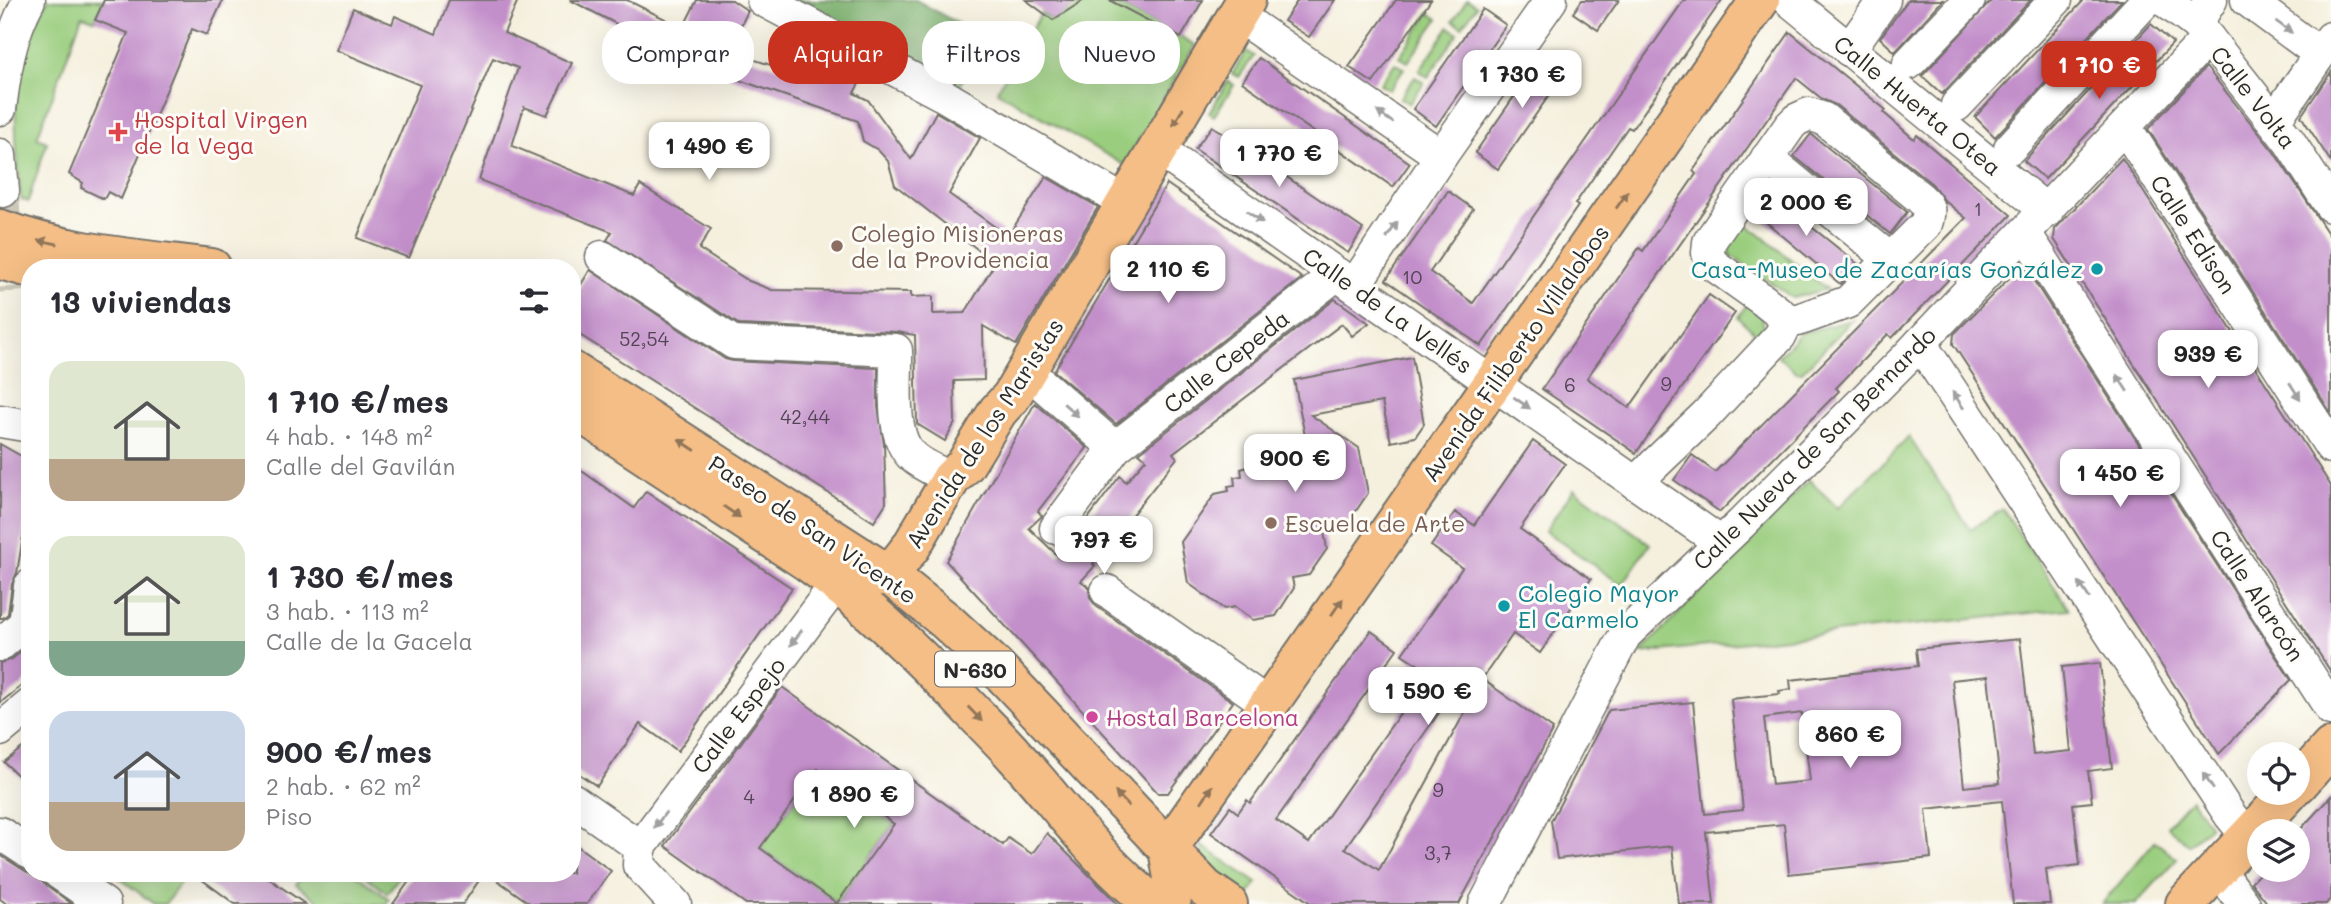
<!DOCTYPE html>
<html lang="es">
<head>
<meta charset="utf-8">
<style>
	:root { --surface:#fff; --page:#f2f2f3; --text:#2b2b33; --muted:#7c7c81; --accent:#c8321e }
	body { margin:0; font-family:Mali,sans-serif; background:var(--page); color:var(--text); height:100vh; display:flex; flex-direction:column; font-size:26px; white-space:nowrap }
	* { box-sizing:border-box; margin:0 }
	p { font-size:23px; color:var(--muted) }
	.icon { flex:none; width:38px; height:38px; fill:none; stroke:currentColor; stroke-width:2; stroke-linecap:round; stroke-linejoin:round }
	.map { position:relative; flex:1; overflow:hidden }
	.details { position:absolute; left:21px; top:259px; width:560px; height:623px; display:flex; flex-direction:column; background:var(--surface); border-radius:28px; box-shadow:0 7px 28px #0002 }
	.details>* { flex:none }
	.guide { position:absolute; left:602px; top:21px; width:665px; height:63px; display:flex; gap:14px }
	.buttons { position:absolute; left:2247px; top:742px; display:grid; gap:14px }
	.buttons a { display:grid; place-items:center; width:63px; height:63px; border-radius:50%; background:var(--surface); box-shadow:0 7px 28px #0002; font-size:35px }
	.price { position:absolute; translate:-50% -60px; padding:0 16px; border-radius:14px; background:#fff; color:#222; font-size:23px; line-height:46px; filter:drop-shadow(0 2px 4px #0008) }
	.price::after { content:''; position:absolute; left:50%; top:42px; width:21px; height:16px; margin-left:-10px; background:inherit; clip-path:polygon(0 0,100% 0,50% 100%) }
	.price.on { background:var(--accent); color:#fff }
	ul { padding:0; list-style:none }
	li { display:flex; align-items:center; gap:21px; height:175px; padding:0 28px }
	li span { display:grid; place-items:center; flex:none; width:196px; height:140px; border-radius:21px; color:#555 }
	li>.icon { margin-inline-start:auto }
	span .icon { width:84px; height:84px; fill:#fffc; stroke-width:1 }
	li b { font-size:30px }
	h2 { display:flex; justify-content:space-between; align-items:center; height:84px; padding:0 28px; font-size:30px }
	.tag { padding:0 24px; border-radius:28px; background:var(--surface); box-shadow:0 7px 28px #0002; font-size:24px; line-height:63px }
	.tag.on { background:var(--accent); color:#fff }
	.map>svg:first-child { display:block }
</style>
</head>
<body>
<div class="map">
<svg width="2331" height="904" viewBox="0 0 2331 904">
	<rect width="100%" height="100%" fill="#fdfcf7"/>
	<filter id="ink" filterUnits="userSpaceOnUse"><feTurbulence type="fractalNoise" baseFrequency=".0143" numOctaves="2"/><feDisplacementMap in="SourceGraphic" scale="14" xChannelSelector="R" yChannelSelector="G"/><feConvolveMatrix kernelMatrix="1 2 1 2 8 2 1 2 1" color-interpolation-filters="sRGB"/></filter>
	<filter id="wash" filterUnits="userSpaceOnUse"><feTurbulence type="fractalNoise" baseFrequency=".00686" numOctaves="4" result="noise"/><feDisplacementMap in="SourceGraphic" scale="28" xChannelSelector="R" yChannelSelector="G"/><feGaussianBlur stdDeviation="1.57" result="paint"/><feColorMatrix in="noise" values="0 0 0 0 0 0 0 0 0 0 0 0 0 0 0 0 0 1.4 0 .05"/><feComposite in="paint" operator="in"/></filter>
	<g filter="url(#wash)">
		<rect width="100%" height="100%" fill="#f5f0de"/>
		<g fill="#9acd7e" stroke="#627c54" stroke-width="2">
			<path d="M48 0H104L95 20 82 16 37 138 47 142 28 202 21 199C14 123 7 70 48 0Z"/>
			<path d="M1069 0H1109L1195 45 1124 165 997 91 1041 13 1053 20 1069 10Z"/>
			<path d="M1467 0 1477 6 1462 27 1453 21Z"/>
			<path d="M1429 13 1438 19 1408 62 1399 57Z"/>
			<path d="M1449 27 1458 33 1428 77 1419 71Z"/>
			<path d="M1246 51 1254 56 1239 77 1232 74Z"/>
			<path d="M1395 63 1404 68 1389 90 1380 84Z"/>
			<path d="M1415 77 1424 83 1409 104 1400 98Z"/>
			<path d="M1228 81 1234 85 1214 116 1209 113Z"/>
			<path d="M1743 221 1827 289 1793 298 1730 255 1728 241Z"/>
			<path d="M1747 304 1761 316 1763 326 1758 336 1738 317Z"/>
			<path d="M1852 320 1802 372H1796L1778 356 1801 333Z"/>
			<path d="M1909 437 1970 529 2003 509 2069 609 1640 653 1809 480 1838 508Z"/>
			<path d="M1574 489 1650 544 1622 585 1545 531Z"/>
			<path d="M818 769 894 824 837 903 760 848Z"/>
			<path d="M2191 799 2210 826 2189 845 2167 826Z"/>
			<path d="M2155 841 2177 859 2136 904H2102Z"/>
			<path d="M1201 845 1257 883 1244 902 1206 866Z"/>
			<path d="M113 873H188L165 904H154Z"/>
			<path d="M304 873H354L389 899 386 904H322L296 884Z"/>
			<path d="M362 873H402L387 893Z"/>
		</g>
		<path fill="#7bb06d" stroke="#536e4c" stroke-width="2" d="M779 0H916L985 39 957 91Z"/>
		<g id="blocks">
			<g fill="#c38fca" fill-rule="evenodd">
				<path d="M104 0H223L207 35 192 29 121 199 108 192 104 199 81 188 83 183 69 174 128 33 95 20Z"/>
				<path d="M449 0H518L504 33 572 63 547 115 524 107 512 146 634 196 640 185 711 229 699 249 749 281 772 290 911 292V297L933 296V314L965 313 995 263 895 185 888 161 878 150 863 141 858 121 716 72 715 75 570 0H627L683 28 697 0H732L748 11 728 51 807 77 819 50 864 74 854 93 868 100 911 159 936 112 980 138 949 194 1008 236 1046 177 1098 207 1016 345 983 326 984 380 954 381 955 423 945 441 917 424 915 335 897 332 740 325 607 240 612 232 479 180 518 68 493 58 409 258 357 238 420 85 336 50 353 8 392 24 395 16 436 34Z"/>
				<path d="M1026 0H1084L1053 20Z"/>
				<path d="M1109 0H1203L1181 38Z"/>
				<path d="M1298 0H1335L1309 37 1284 21Z"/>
				<path d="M1396 0H1431L1373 83 1349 67Z"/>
				<path d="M1582 0H1619L1598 30 1573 13Z"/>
				<path d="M1684 0H1722L1632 129 1628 127 1575 204 1578 206 1481 346 1386 280 1448 191 1473 209 1430 272 1473 303Z"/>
				<path d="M1908 0H1943L1895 52 1880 38Z"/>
				<path d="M1992 0H2031L1942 94 1922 76Z"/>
				<path d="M2084 0H2122L1995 137 1975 117Z"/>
				<path d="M1483 9 1506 25 1436 126 1413 109Z"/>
				<path d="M2151 24 2173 43 2045 179 2024 161Z"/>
				<path d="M1790 32 1886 110 1884 113 1914 139 1917 135 2011 215 1892 338 1888 334 1836 388 1839 391 1720 512 1674 480 1692 455 1715 472 1966 218 1945 201 1932 184 1836 105 1822 99 1796 78 1587 378 1629 408 1709 295 1735 313 1636 453 1542 389 1639 248 1643 251 1696 174 1693 171Z"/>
				<path d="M1545 52 1568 68 1498 169 1475 153Z"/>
				<path d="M1259 58 1410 163 1393 187 1242 82Z"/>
				<path d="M2206 67 2274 152 2331 238V413L2148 129Z"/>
				<path d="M2331 72V162L2301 116Z"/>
				<path d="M1212 126 1363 229 1348 253 1195 149Z"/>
				<path d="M1811 134 1907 212 1890 234 1794 156Z"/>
				<path d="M2122 158 2331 486V672L2054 239 2055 229Z"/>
				<path d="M1167 184 1302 278 1116 424 1054 371Z"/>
				<path d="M1767 191 1859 265 1840 284 1753 211Z"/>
				<path d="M2023 264 2291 680 2219 754 1953 344 1954 334Z"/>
				<path d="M590 270 725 359 733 361 878 368V407L884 444 886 503 874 522 572 330V299Z"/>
				<path d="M1335 299 1369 323 1352 336 1342 324 1173 453 1177 458 1093 564 1095 566 1081 581 1089 587 1090 598 1096 606 1233 702 1168 793H1158L946 561 1035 403 1087 448 1038 511 1042 516 1029 528 1059 557 1120 476 1126 482 1146 459 1139 453Z"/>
				<path d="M1412 357 1424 424 1415 437 1391 442 1382 402 1311 415 1359 448 1368 493 1344 529 1324 532 1327 549 1309 575 1292 578 1294 588 1276 616 1253 620 1235 607 1224 609 1188 583 1181 542 1215 494 1229 491 1228 486 1235 485 1234 477 1242 476 1241 469 1248 467 1246 460 1254 458 1253 450 1286 445 1285 440 1305 436 1294 380Z"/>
				<path d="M1533 441 1565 464 1520 529 1591 579 1540 653 1513 634 1482 679 1553 729 1459 904H1312L1211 833 1230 807 1238 813 1247 800 1250 803 1371 631 1397 649 1276 820 1309 843 1429 672 1402 654 1462 568 1431 546 1455 512 1474 525ZM1447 701 1465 712 1379 870 1345 848Z"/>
				<path d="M0 444 30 461V494L17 573 12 584 8 614 3 618H0Z"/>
				<path d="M572 464 634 508 646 491 792 588 678 751 640 724 597 786 572 769Z"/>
				<path d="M2020 639 2033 755 2071 751 2062 667 2100 663 2112 768 2088 771 2092 802 2073 804 2080 865 2046 869 2050 904H2013L2002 801 1926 809 1931 858 1789 874 1784 824 1706 832 1714 904H1679L1672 846 1557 859 1551 821 1609 710 1693 702 1705 814 1743 810 1731 699 1780 694 1779 691 1791 689 1790 680 1918 666 1916 649ZM1988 676 2000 783 1964 787 1952 680ZM1802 713 1810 781 1772 785 1764 718Z"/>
				<path d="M30 644V679L0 703V663L12 659Z"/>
				<path d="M782 687 1003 845 1008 838 1032 854 1047 833 1118 904H746L665 846ZM818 769 894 824 837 903 760 848Z"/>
				<path d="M30 742V787L4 762Z"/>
				<path d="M2331 796V898L2326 904H2268L2251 882 2263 870H2298V832Z"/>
				<path d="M572 842 611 871 587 904H531L487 873H572Z"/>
				<path d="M0 855 41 881 72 904H7L0 899Z"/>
				<path d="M193 873H261L305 904H235Z"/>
				<path d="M415 873H484L463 904H393Z"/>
			</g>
		</g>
	</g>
	<g filter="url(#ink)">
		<use href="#blocks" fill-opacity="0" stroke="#72706a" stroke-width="2"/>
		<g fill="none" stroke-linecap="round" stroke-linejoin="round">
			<path stroke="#cdc9ba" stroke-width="32" stroke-dasharray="32 16" stroke-linecap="butt" d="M3 191 9 292"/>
			<g stroke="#72706a" stroke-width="35">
				<g id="minor">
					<path d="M763 0 943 95 1128 204"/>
					<path d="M1789 0 2047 211"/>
					<path d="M2164 0 2196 24 2208 38 2289 141 2331 206"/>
					<path d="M2247 0 2320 54"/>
					<path d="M1237 15 1441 156"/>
					<path d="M2196 24 2211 0"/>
					<path d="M1849 50 1884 0"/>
					<path d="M1909 63 1969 0"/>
					<path d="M1957 105 2056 0"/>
					<path d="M0 109C5 70 10 35 29 0"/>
					<path d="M1809 114 1824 119 1920 198C1930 207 1930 211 1926 224L1848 302 1798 320H1788L1763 300 1711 263 1708 253 1709 242 1790 126 1796 120Z"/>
					<path d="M2274 121 2331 38"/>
					<path d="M2125 127 2331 447"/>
					<path d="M2010 148 2147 0"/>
					<path d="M1159 150 1720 542"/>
					<path d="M0 155 3 191"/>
					<path d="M1767 158 1891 260"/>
					<path d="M2025 233 2331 709"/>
					<path d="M602 257 734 343 896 350C897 380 889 436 913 457 923 466 939 472 951 479"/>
					<path d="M1354 286 1441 156 1551 0"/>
					<path d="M1920 343 2230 815 2247 836"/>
					<path d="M1027 371 1115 448"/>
					<path d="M0 421 30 426"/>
					<path d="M1635 483 1706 415 1780 336 1788 320"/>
					<path d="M1056 528 1115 448 1337 274"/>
					<path d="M1107 591 1268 704"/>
					<path d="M25 624 30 586"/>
					<path d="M0 645 30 619"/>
					<path d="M0 730 30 705"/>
					<path d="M572 799 640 847"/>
					<path d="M0 833 30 853"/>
					<path d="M640 847 837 583"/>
					<path d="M640 847 639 865 675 904"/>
					<path d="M2218 869 2244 904"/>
					<path d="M59 873 104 904"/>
					<path d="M1485 904 1625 635 1741 524 1906 358 2208 38"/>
				</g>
			</g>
			<g stroke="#72706a" stroke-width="42">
				<g id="major">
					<path d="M856 580 889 575 911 547 951 479 965 465 998 411 1011 397 1246 0"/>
					<path d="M2298 784 2331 747"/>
					<path d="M1171 904 1174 884 1168 849 1760 0"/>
					<path d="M2185 904 2289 793"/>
				</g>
			</g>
			<g stroke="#72706a" stroke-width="42">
				<g id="highway">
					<path d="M0 229C67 254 142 259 212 268"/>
					<path d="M0 260 30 268"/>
					<path d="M572 371 889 575 946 621 995 666 1205 888 1228 904"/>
					<path d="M572 407 808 562C863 601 909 646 956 694 975 715 996 734 1015 756 1061 806 1099 863 1154 904"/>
				</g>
			</g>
			<use href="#minor" stroke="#fff" stroke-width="32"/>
			<use href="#major" stroke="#f5be86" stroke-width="38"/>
			<use href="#highway" stroke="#f5be86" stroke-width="38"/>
		</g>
		<defs><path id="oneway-solid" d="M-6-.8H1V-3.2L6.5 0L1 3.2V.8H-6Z" transform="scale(1.75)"/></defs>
		<g fill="#a0a0a0">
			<use href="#oneway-solid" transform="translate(2284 27) rotate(36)"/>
			<use href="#oneway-solid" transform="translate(1385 117) rotate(-145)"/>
			<use href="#oneway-solid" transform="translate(1255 217) rotate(35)"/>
			<use href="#oneway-solid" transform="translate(1392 230) rotate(-55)"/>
			<use href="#oneway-solid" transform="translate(2122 383) rotate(-123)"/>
			<use href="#oneway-solid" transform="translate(2295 391) rotate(57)"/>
			<use href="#oneway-solid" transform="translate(1958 400) rotate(-124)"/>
			<use href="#oneway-solid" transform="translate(1522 403) rotate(35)"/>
			<use href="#oneway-solid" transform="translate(1071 410) rotate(41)"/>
			<use href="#oneway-solid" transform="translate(2084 590) rotate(-123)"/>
			<use href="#oneway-solid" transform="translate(796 638) rotate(127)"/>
			<use href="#oneway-solid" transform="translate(2208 781) rotate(-123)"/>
			<use href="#oneway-solid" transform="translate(660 820) rotate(127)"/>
		</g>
		<g fill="#907458">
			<use href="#oneway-solid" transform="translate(1178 117) rotate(120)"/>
			<use href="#oneway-solid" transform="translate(1622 200) rotate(-55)"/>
			<use href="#oneway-solid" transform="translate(48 242) rotate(-168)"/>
			<use href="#oneway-solid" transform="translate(687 445) rotate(-147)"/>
			<use href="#oneway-solid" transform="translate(732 512) rotate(34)"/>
			<use href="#oneway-solid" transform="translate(1337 607) rotate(-55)"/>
			<use href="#oneway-solid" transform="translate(975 714) rotate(46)"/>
			<use href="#oneway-solid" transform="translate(1207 794) rotate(-56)"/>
			<use href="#oneway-solid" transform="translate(1122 799) rotate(-134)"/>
		</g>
	</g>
	<path fill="#e0444e" stroke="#fdfcf7" stroke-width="2.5" d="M114.5 121.5h7v7h7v7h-7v7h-7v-7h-7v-7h7z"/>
	<g fill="#8d6e63" stroke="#fdfcf7" stroke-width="2.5">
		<circle cx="837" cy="246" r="7"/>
		<circle cx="1271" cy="523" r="7"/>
	</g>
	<g fill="#0f9aa8" stroke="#fdfcf7" stroke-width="2.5">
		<circle cx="2097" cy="269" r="7"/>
		<circle cx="1504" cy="606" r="7"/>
	</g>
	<circle fill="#d1479c" stroke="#fdfcf7" stroke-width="2.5" cx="1092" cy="717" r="7"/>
	<g text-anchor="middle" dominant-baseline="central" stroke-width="6" stroke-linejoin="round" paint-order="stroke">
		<g font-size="19" fill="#514453">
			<text x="1978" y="208">1</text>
			<text x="1412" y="276">10</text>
			<text x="644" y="338">52,54</text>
			<text x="1666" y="383">9</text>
			<text x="1570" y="384">6</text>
			<text x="805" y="416">42,44</text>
			<text x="1438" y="789">9</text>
			<text x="749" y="796">4</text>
			<text x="1438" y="852">3,7</text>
		</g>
		<rect fill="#fdfcf7" stroke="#6a6a68" stroke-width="2" x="935" y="651.5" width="80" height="35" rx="5"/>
		<g font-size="21" font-weight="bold" fill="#2b2b2b">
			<text x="975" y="669">N-630</text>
		</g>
		<g font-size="23" fill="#2b2b2b" stroke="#fdfcf7">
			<text transform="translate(2254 97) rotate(52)">Calle Volta</text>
			<text transform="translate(1918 105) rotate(39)">Calle Huerta Otea</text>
			<text transform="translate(2194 234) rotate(57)">Calle Edison</text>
			<text transform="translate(1388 310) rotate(35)">Calle de La Vellés</text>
			<text transform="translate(1515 353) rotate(-55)">Avenida Filiberto Villalobos</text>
			<text transform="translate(1226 361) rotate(-38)">Calle Cepeda</text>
			<text transform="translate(984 433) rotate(-57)">Avenida de los Maristas</text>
			<text transform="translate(1814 448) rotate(-45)">Calle Nueva de San Bernardo</text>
			<text transform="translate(813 529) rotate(34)">Paseo de San Vicente</text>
			<text transform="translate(2258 595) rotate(57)">Calle Alarcón</text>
			<text transform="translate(738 715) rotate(-53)">Calle Espejo</text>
		</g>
		<g font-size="23" fill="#be3a42" stroke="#fdfcf7" text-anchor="start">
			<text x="134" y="119">Hospital Virgen<tspan x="134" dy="26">de la Vega</tspan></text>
		</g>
		<g font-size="23" fill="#785e54" stroke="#fdfcf7" text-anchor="start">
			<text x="851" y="233">Colegio Misioneras<tspan x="851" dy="26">de la Providencia</tspan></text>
			<text x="1285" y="523">Escuela de Arte</text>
		</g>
		<g font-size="23" fill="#0d838f" stroke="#fdfcf7" text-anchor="end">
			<text x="2083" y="269">Casa-Museo de Zacarías González</text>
			<text x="1518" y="593" text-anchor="start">Colegio Mayor<tspan x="1518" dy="26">El Carmelo</tspan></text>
		</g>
		<g font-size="23" fill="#b23c85" stroke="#fdfcf7" text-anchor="start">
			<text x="1106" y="717">Hostal Barcelona</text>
		</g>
	</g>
</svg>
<div class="buttons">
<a><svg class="icon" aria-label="locate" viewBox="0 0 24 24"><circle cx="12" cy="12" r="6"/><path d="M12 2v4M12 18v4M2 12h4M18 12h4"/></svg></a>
<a><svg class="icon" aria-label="layers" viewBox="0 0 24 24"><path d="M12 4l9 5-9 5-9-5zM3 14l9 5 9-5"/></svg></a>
</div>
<b class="price on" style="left:2099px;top:101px">1 710 €</b>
<b class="price" style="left:1522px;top:110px">1 730 €</b>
<b class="price" style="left:709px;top:182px">1 490 €</b>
<b class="price" style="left:1279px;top:189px">1 770 €</b>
<b class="price" style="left:1806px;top:238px">2 000 €</b>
<b class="price" style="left:1168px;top:305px">2 110 €</b>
<b class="price" style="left:2208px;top:390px">939 €</b>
<b class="price" style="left:1295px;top:494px">900 €</b>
<b class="price" style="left:2120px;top:509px">1 450 €</b>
<b class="price" style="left:1104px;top:576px">797 €</b>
<b class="price" style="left:1428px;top:727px">1 590 €</b>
<b class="price" style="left:1850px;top:770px">860 €</b>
<b class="price" style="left:854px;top:830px">1 890 €</b>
<div class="guide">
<a class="tag">Comprar</a>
<a class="tag on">Alquilar</a>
<a class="tag">Filtros</a>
<a class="tag">Nuevo</a>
</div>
<section class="details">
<h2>13 viviendas<svg class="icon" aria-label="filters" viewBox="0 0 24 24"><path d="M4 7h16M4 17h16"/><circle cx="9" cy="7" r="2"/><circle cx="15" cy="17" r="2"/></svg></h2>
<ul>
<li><span style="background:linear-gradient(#dfe7d0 70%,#b9a48a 0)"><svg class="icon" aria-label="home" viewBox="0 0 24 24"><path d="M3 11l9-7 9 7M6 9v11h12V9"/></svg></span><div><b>1 710 €/mes</b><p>4 hab. · 148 m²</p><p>Calle del Gavilán</p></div></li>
<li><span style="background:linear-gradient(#dfe7d0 75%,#7fa58c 0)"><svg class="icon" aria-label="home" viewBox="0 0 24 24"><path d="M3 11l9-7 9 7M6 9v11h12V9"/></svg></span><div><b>1 730 €/mes</b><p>3 hab. · 113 m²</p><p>Calle de la Gacela</p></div></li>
<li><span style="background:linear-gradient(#c9d6e8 65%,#b9a48a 0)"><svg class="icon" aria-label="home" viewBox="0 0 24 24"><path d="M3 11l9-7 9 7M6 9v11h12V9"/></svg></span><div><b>900 €/mes</b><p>2 hab. · 62 m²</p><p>Piso</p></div></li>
</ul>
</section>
</div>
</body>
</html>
